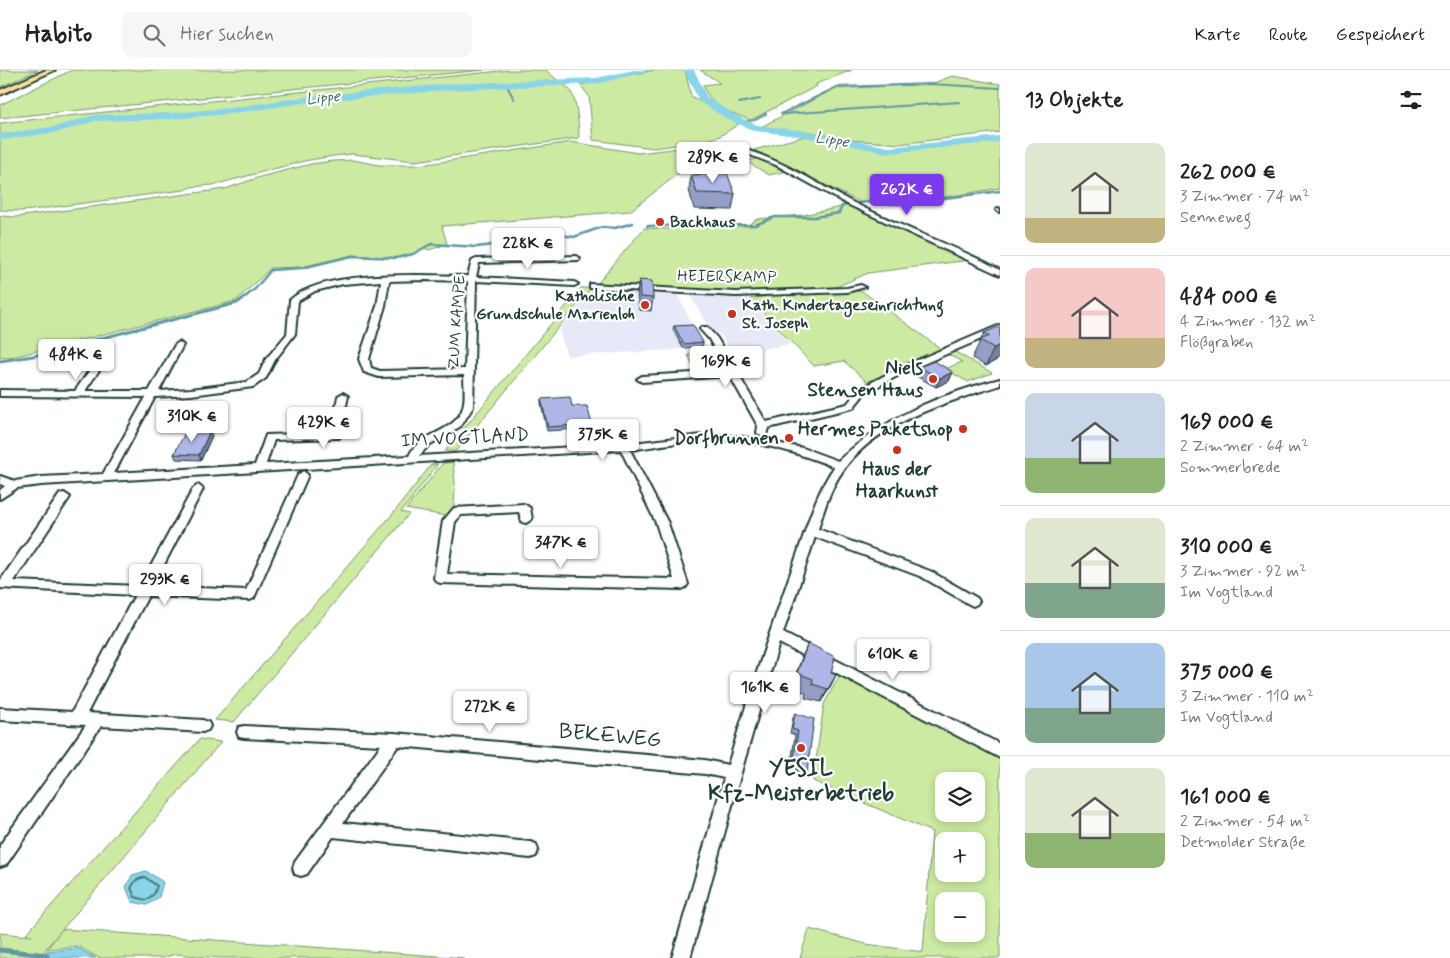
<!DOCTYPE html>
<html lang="de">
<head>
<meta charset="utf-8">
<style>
	:root { --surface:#fff; --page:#f6f6f6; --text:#202124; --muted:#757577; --line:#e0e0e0; --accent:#7c3aed }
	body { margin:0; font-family:Mynerve,sans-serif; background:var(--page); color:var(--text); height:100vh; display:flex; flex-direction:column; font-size:19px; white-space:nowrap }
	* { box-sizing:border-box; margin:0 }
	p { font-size:16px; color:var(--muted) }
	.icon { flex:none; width:28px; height:28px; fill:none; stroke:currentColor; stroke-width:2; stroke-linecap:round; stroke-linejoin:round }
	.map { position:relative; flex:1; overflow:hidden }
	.side { display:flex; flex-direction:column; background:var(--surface); width:450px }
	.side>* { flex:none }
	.controls { position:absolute; left:935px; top:702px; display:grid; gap:10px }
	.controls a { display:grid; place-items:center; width:50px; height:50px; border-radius:10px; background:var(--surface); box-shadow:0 2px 8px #0003; font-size:25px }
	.price { position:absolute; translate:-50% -42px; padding:0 11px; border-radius:5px; background:#fff; color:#222; font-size:16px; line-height:32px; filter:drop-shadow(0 1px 2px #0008) }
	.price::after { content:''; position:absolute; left:50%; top:30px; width:15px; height:11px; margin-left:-8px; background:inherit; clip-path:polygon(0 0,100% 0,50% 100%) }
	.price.active { background:var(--accent); color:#fff }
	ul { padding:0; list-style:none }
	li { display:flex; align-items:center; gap:15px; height:125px; padding:0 25px }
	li+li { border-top:1px solid var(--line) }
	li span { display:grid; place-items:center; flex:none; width:140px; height:100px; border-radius:10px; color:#555 }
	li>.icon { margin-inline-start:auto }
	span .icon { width:60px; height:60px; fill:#fffc; stroke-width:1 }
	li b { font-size:21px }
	h2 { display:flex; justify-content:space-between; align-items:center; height:60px; padding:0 25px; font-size:21px }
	header { display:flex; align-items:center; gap:30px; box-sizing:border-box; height:70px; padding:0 25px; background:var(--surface); border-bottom:1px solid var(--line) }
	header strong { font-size:24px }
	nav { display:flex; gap:28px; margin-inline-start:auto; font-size:18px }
	.search { width:350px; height:45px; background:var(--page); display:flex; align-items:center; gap:12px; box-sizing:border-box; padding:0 18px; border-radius:10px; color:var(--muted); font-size:19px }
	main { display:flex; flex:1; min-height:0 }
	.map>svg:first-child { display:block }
</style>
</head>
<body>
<header>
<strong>Habito</strong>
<div class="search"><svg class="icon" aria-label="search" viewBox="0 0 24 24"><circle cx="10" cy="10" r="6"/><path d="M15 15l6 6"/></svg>Hier suchen</div>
<nav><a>Karte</a><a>Route</a><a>Gespeichert</a></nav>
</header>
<main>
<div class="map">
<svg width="1000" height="888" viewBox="0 0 1000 888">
	<rect width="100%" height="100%" fill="#fff"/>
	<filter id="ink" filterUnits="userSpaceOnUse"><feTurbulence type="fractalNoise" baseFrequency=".02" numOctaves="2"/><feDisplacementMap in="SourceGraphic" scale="10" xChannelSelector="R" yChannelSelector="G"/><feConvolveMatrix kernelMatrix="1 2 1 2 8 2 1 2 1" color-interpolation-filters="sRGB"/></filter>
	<g filter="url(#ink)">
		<g fill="#e7e9f8">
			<path d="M592 218 676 222 700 270 705 273 718 297 705 303 703 300H695L685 279 567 286 559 259Z"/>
			<path d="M690 225 746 226 791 274 733 284 720 264 711 261Z"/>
		</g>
		<g fill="#cceaa2" stroke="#76946b" fill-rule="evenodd">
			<path d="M0 0H38L0 17Z"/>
			<path d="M72 0H484L0 48V35Z"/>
			<path d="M510 0H546C554 7 560 13 567 17 577 24 579 57 579 68L415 91 352 84 334 86 304 91 213 115 191 117 184 120 24 141 0 140V53Z"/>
			<path d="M655 0H685L691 26 739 54 720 66 706 71 654 78 593 70 589 26 580 15Z"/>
			<path d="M700 0H852L816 14 817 16 751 50C729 42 711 38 703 15L720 13Z"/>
			<path d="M952 6 1000 14V62L899 74 852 70 810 62 773 61 763 56 834 19 931 14Z"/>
			<path d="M805 66 886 81 1000 70V118L946 127 860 132 754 80Z"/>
			<path d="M571 72 638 83 697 76 713 77 630 141 442 156 447 174 429 180 424 178 413 184 396 188 353 185 301 197 271 198 236 231 17 286 0 288V146L15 147 225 119 260 107 311 94 333 91 353 90 379 95H421Z"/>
			<path d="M761 88 784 102 769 105 746 91Z"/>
			<path d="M850 135 970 190 868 203 834 218 735 222 597 214 644 158 669 159 748 155 757 149 803 145Z"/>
			<path d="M581 218H591L456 381H445Z"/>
			<path d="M862 221 941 279 867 312 844 291 814 296 750 229 766 226Z"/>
			<path d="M709 279 718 297 716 302 705 303 703 300H695L688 285H695L693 280Z"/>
			<path d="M954 281 992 303 968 312 945 299 962 292 947 284Z"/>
			<path d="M453 392 455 413 454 438 446 446 406 439 443 393Z"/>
			<path d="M438 394 401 442 409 444 234 652 215 650 395 441 431 395Z"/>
			<path d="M841 603 1000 688V888H800L809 859 866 874 923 882 932 762 813 711 824 634ZM944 711H976V744H944ZM944 771H976V804H944ZM944 831H976V864H944Z"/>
			<path d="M200 669 221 672 38 888H0V863L32 866 26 864Z"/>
			<path d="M62 859 465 888H220L176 884 162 888H99L78 876 47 879Z"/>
		</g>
		<g fill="#89d4e9" stroke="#5f98a1">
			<path d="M146 801 163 812 159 827 147 835 132 832 126 817 132 805Z"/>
			<path d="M78 878 96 888H40L46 881Z"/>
		</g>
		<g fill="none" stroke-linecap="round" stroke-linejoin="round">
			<path stroke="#49797c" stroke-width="2" d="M145 807 157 816 154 824 146 830 135 827 131 818 136 810Z"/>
			<g stroke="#5f98a1" stroke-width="2">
				<path d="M507 16 514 29"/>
				<path d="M739 33 760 29"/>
				<path d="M781 44 837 17 931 14 1000 18"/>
				<path d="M783 44 960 32"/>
				<path d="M741 52 755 50 766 44"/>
			</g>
			<g stroke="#5f98a1" stroke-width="2.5">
				<path d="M647 156 755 155 775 147H815L839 143 842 136 867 132 898 134 1000 121"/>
				<path d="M244 228 255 219 271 200 302 198 352 186 396 188 413 184 431 174 477 177 515 172 548 163 574 167 602 157 615 158 633 153"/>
			</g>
			<path stroke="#5f98a1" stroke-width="3" d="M0 291 33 286 237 233 245 227"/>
			<path stroke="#5f98a1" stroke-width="5" d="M0 880 47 885"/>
			<g fill="#89d4e9" fill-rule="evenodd">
				<path d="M634 0H652L596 14 449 20 310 32 229 44 171 49 95 51 59 62 0 70V64L58 56 94 45 171 43 229 38 310 26 449 14 596 8Z"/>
				<path d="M684 0H694L707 27 735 45 757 55 806 61 889 77 1000 66V72L889 83 806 67 755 61 727 49 699 31Z"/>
			</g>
			<g stroke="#1f3d34" stroke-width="4">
				<g id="minor">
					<path d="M731 76C776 86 812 111 852 132 895 154 941 171 985 192L1000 200V205L849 135 776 95 745 83 729 79 728 78Z"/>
					<path d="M999 138 1000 142 997 141 996 140Z"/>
					<path d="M576 186 580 188 579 190 479 193 476 207 574 212 578 214 574 216 476 211 473 337 461 356 429 375 419 386 624 374 711 364 743 367 803 378 838 391C885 347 938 325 1000 309V315C946 333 875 352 842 402 830 419 824 440 818 459L930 501 977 528 979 531 977 534 973 536 969 534 922 507 815 467 783 563 1000 674V688L779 573 744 692 690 888H672L724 708 705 704 398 676 343 753 530 772 536 774 538 780 536 786 530 788 333 767 307 804 301 806 295 804 293 798 295 792 381 675 244 668 239 667 237 662 239 657 244 656 394 663 705 690 728 695C749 624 772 555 797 485 807 456 816 423 834 397 797 382 751 369 711 370 684 371 657 376 630 380L668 453 688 514 686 517 682 519 440 513 436 511 434 508 443 451 454 438 524 434 530 438 532 449 526 453 522 452 519 442 461 445 455 452 447 504 674 509 656 453 621 380 41 415 17 418 0 429V420L5 416 0 414V406L15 411 41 407 103 404 146 327 0 326V320L75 321 94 294 97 293 102 296 85 321H149L175 275 179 272 183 275 159 321 191 319 247 312 259 304 266 289 287 264 290 230C322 199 425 205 468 206L472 191 476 189ZM426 210 468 211 465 299 380 301 371 298 369 289 385 236 389 211ZM381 211 377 236 359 289 364 302 379 307 464 305C464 315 466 327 463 337 457 363 419 362 409 386L266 394 274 370 339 368 348 326 343 323 338 326 331 363 266 365 255 395 114 403 155 327 191 325 253 317 266 308 275 290 295 264 298 231 315 221 343 214Z"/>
					<path d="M590 214 736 222 847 218 861 215 865 217 847 222 736 226 593 218H590Z"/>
					<path d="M1000 255V261L907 301 865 323 853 338 768 358 766 365 762 366 757 363 758 356 730 306 642 312 637 309 642 306 727 301 709 269 700 259 701 257H707L717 268 766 352 847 334 859 319 901 297Z"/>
					<path d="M303 401 308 405 254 528 250 530 148 526 87 643 203 650 208 652 210 656 208 660 203 662 101 656 6 795 0 797V775L86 655 0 650V638L72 642 135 525 0 518V511L60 424 64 423 70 427 14 511 140 516 193 419 198 415 203 419 153 516 246 520 298 405Z"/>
				</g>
			</g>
			<g stroke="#1f3d34" stroke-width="4">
				<path id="highway" d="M46 0H55L0 25V20Z"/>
			</g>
			<use href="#minor" fill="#fff" fill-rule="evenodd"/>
			<use href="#highway" fill="#fdde96" fill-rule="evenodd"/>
		</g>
		<g fill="#979dc7" stroke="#1f3d34">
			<path d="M691 105 735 124 732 140 694 139 689 120Z"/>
			<path d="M639 210 653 228 651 241 639 240 637 223Z"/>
			<path d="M674 256 703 272 702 277 683 278 673 260Z"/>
			<path d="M1000 258V288L986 296 972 288 984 263Z"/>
			<path d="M919 297 953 302 949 311 936 317 916 306Z"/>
			<path d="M541 329 572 336 592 354V358L547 361 541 333Z"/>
			<path d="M212 366 201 390 176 389 174 384Z"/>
			<path d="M808 573 831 603 836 605 829 619 821 632 805 628 806 623 791 617 802 587Z"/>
			<path d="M795 643 807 703 804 707 788 701 789 691 791 687H792L795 665 790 663 793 648Z"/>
		</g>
		<g fill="#7b7fa2" stroke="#1f3d34">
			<path d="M1000 275V288L986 296 994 278Z"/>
			<path d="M953 302 949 311 936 317 940 308Z"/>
			<path d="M210 361 212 366 201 390 199 385Z"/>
			<path d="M836 605 829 619 821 632 828 619Z"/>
		</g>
		<g fill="#b0b6e7" stroke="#1f3d34">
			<path d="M727 103 735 124 697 123 691 105Z"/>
			<path d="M639 210 652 211 653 228 640 227Z"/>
			<path d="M693 255 703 272 684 274 674 256Z"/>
			<path d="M998 257 1000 258V275L994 278 980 270 990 266 984 263Z"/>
			<path d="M934 291 953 302 940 308 919 297Z"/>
			<path d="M570 327 572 336H587L592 354 548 357 541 329Z"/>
			<path d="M186 361H210L199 385 174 384Z"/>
			<path d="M808 573 835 587 831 603 836 605 828 619 812 614 813 609 797 603Z"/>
			<path d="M795 643 814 649 807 703 790 697 791 687H794L798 661 792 659Z"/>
		</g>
	</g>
	<g fill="#c8321e" stroke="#fff" stroke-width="2">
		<circle cx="660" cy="152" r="5"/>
		<circle cx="645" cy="235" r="5"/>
		<circle cx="732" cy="244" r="5"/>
		<circle cx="933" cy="309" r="5"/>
		<circle cx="963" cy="359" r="5"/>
		<circle cx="789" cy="368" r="5"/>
		<circle cx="897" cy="380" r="5"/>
		<circle cx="801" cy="678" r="5"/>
	</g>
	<g text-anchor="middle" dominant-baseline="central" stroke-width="4.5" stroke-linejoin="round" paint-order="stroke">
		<g font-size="16" font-style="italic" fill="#3a6361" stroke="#fff">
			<text transform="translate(323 28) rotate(-6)">Lippe</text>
			<text transform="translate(832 70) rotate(9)">Lippe</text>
		</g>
		<g font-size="16" font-weight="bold" fill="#1f3d34" stroke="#fff" text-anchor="start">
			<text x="670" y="152">Backhaus</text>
			<text x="635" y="226" text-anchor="end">Katholische<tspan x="635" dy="18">Grundschule Marienloh</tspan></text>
			<text x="742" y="235">Kath. Kindertageseinrichtung<tspan x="742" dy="18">St. Joseph</tspan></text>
		</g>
		<g font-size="16" fill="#1f3d34" stroke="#fff">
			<text transform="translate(727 207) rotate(1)">HEIERSKAMP</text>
			<text transform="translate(457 252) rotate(-86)">ZUM KAMPE</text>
		</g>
		<g font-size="19" font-weight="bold" fill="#1f3d34" stroke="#fff" text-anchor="end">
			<text x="923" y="298">Niels<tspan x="923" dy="22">Stensen Haus</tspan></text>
			<text x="953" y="359">Hermes Paketshop</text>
			<text x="779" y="368">Dorfbrunnen</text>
			<text x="897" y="399" text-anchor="middle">Haus der<tspan x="897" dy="22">Haarkunst</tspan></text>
		</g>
		<g font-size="19" fill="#1f3d34" stroke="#fff">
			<text transform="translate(465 368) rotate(-3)">IM VOGTLAND</text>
		</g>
		<g font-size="22" fill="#1f3d34" stroke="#fff">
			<text transform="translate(610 666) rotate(5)">BEKEWEG</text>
		</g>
		<g font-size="22" font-weight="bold" fill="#1f3d34" stroke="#fff">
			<text x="801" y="699">YESIL<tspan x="801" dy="25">Kfz-Meisterbetrieb</tspan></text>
		</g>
	</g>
</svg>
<div class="controls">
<a><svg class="icon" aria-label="layers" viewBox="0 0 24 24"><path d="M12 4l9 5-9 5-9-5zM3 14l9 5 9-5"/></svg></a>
<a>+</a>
<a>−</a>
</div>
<b class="price" style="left:713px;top:114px">289K €</b>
<b class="price active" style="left:907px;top:146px">262K €</b>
<b class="price" style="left:528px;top:200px">228K €</b>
<b class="price" style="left:76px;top:311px">484K €</b>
<b class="price" style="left:726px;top:318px">169K €</b>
<b class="price" style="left:192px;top:373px">310K €</b>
<b class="price" style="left:324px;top:379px">429K €</b>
<b class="price" style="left:603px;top:391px">375K €</b>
<b class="price" style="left:561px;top:499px">347K €</b>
<b class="price" style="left:165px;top:536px">293K €</b>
<b class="price" style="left:893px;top:611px">610K €</b>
<b class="price" style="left:765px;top:644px">161K €</b>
<b class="price" style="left:490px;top:663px">272K €</b>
</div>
<section class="side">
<h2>13 Objekte<svg class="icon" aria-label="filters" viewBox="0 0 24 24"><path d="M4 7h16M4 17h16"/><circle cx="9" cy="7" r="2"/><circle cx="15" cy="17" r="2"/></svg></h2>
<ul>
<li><span style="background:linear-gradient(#dfe7d0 75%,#c2b280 0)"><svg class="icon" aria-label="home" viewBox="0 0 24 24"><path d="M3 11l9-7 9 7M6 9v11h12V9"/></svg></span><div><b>262 000 €</b><p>3 Zimmer · 74 m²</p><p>Senneweg</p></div></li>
<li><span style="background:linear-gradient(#f6c9c9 70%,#c2b280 0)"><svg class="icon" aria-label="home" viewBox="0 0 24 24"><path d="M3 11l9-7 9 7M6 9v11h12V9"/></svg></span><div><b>484 000 €</b><p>4 Zimmer · 132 m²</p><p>Flößgraben</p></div></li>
<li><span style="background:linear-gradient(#c9d6e8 65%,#8fb573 0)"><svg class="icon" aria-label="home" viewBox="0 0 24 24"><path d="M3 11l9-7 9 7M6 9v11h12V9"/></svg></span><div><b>169 000 €</b><p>2 Zimmer · 64 m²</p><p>Sommerbrede</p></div></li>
<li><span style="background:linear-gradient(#dfe7d0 65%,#7fa58c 0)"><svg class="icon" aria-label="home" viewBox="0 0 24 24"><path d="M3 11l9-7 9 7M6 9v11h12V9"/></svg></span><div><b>310 000 €</b><p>3 Zimmer · 92 m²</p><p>Im Vogtland</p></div></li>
<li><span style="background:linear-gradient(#a9c7e8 65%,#7fa58c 0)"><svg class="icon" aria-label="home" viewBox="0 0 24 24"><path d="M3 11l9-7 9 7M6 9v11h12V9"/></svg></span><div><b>375 000 €</b><p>3 Zimmer · 110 m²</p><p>Im Vogtland</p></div></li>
<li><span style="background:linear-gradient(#dfe7d0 65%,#8fb573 0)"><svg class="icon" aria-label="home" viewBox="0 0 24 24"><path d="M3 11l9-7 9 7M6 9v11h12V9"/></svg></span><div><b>161 000 €</b><p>2 Zimmer · 54 m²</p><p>Detmolder Straße</p></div></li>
</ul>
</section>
</main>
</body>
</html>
